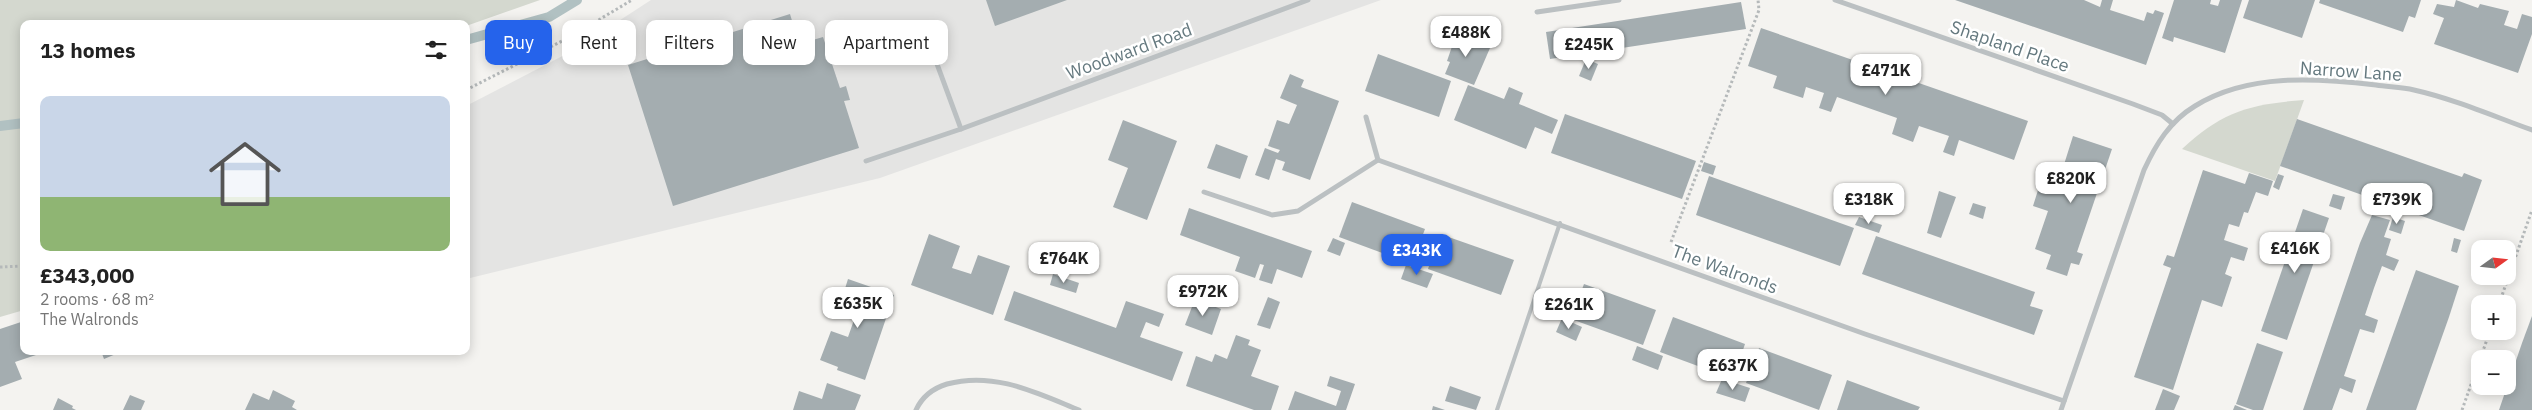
<!DOCTYPE html>
<html lang="en">
<head>
<meta charset="utf-8">
<style>
	:root { --surface:#fff; --page:#f6f6f6; --text:#222; --muted:#767676; --line:#e0e0e0; --accent:#2563eb }
	body { margin:0; font-family:"IBM Plex Sans",sans-serif; background:var(--page); color:var(--text); height:100vh; display:flex; flex-direction:column; font-size:19px; white-space:nowrap }
	* { box-sizing:border-box; margin:0 }
	p { font-size:16px; color:var(--muted) }
	.icon { flex:none; width:28px; height:28px; fill:none; stroke:currentColor; stroke-width:2; stroke-linecap:round; stroke-linejoin:round }
	.map { position:relative; flex:1; overflow:hidden }
	.drawer { position:absolute; left:20px; top:20px; width:450px; height:335px; display:flex; flex-direction:column; background:var(--surface); border-radius:10px; box-shadow:0 2px 12px #0003 }
	.drawer>* { flex:none }
	.banner { position:absolute; left:485px; top:20px; width:475px; height:45px; display:flex; gap:10px }
	.needle { width:32px; rotate:75deg }
	.fabs { position:absolute; left:2471px; top:240px; display:grid; gap:10px }
	.fabs a { display:grid; place-items:center; width:45px; height:45px; border-radius:10px; background:var(--surface); box-shadow:0 2px 12px #0003; font-size:25px }
	.price { position:absolute; translate:-50% -42px; padding:0 11px; border-radius:10px; background:#fff; color:#222; font-size:16px; line-height:32px; filter:drop-shadow(0 1px 2px #0008) }
	.price::after { content:''; position:absolute; left:50%; top:30px; width:15px; height:11px; margin-left:-8px; background:inherit; clip-path:polygon(0 0,100% 0,50% 100%) }
	.price.selected { background:var(--accent); color:#fff }
	ul { padding:0; list-style:none }
	li { display:grid; align-content:center; gap:10px; height:265px; padding:0 20px }
	li+li { border-top:1px solid var(--line) }
	li span { display:grid; place-items:center; height:155px; border-radius:10px; color:#555 }
	li>.icon { margin-inline-start:auto }
	span .icon { width:90px; height:90px; fill:#fffc; stroke-width:1 }
	li b { font-size:21px }
	h2 { display:flex; justify-content:space-between; align-items:center; height:60px; padding:0 20px; font-size:21px }
	.tag { padding:0 18px; border-radius:10px; background:var(--surface); box-shadow:0 2px 12px #0003; font-size:18px; line-height:45px }
	.tag.selected { background:var(--accent); color:#fff }
	.map>svg:first-child { display:block }
</style>
</head>
<body>
<div class="map">
<svg width="2532" height="410" viewBox="0 0 2532 410">
	<rect width="100%" height="100%" fill="#f4f3f0"/>
	<path fill="#e4e4e3" d="M651 0H1381L880 178 466 279V106L574 50Z"/>
	<g fill="#d4d8cf">
		<path d="M0 0H540L466 26V24H24V310L0 317Z"/>
		<path d="M2304 100 2275 181 2182 149C2222 111 2251 104 2304 100Z"/>
	</g>
	<g fill="none" stroke-linecap="round" stroke-linejoin="round">
		<g stroke="#b1c1c2" stroke-width="10">
			<path d="M466 40 549 17 577 0"/>
			<path d="M0 126 24 123"/>
		</g>
	</g>
	<g fill="#a4adb0">
		<path d="M986 0H1067L995 26Z"/>
		<path d="M1955 0H2084L2100 7 2102 0H2113L2110 10 2144 21 2147 12 2153 14 2155 10 2164 13 2146 65Z"/>
		<path d="M2174 0H2211L2210 4 2218 6 2220 0H2242L2225 53 2174 37 2173 42 2162 38Z"/>
		<path d="M2249 0H2315L2302 38 2243 18Z"/>
		<path d="M2320 0H2421L2415 18 2409 16 2403 32 2319 3Z"/>
		<path d="M2456 0 2478 8 2480 4 2509 11 2504 25 2517 29 2522 14 2532 17V34L2518 73 2434 44 2444 18 2433 14 2437 4 2454 7Z"/>
		<path d="M1741 2 1746 29 1550 59 1546 32Z"/>
		<path d="M790 14 799 44 823 37 840 88 846 86 850 100 844 101 859 148 673 206 628 65Z"/>
		<path d="M1761 28 2028 121 2014 160 1959 140 1954 156 1943 152 1949 136 1919 126 1913 142 1892 134 1897 118 1837 97 1831 112 1819 108 1824 93 1806 87 1803 98 1773 88 1777 76 1748 66Z"/>
		<path d="M1458 29 1477 36 1475 42 1490 48 1474 85 1445 74 1450 62 1447 61Z"/>
		<path d="M1378 54 1451 81 1439 117 1365 91Z"/>
		<path d="M1586 59 1598 64 1591 81 1579 76Z"/>
		<path d="M1290 74 1304 80 1301 87 1339 101 1310 180 1282 170 1285 162 1276 159 1269 180 1255 175 1265 148 1278 153 1280 150 1268 146 1277 120 1289 124 1297 105 1280 98Z"/>
		<path d="M1468 85 1504 99 1509 87 1523 93 1519 104 1558 120 1552 134 1535 127 1526 149 1454 120Z"/>
		<path d="M1565 114 1696 161 1682 199 1551 153Z"/>
		<path d="M2297 119 2462 177 2464 173 2482 180 2464 231 2280 166Z"/>
		<path d="M1123 120 1177 141 1147 220 1113 207 1128 168 1108 160Z"/>
		<path d="M2073 136 2112 149 2077 252 2083 254 2079 265 2071 263 2067 276 2046 269 2051 255 2035 249 2048 211 2033 206 2039 187 2055 193Z"/>
		<path d="M1216 144 1248 156 1240 179 1207 168Z"/>
		<path d="M1704 162 1716 166 1713 175 1701 171Z"/>
		<path d="M2203 170 2245 184 2249 173 2273 181 2268 196 2256 192 2248 213 2244 212 2239 227 2229 224 2224 240 2248 248 2244 261 2231 257 2225 274 2232 277 2222 307 2202 300 2173 390 2134 377 2171 268 2163 265 2167 255 2174 257Z"/>
		<path d="M2278 174 2284 176 2279 190 2273 187Z"/>
		<path d="M1709 176 1854 228 1840 266 1696 215Z"/>
		<path d="M1939 191 1956 197 1941 238 1927 233Z"/>
		<path d="M2333 194 2345 197 2341 210 2329 206Z"/>
		<path d="M1352 202 1425 229 1412 264 1339 237Z"/>
		<path d="M1973 203 1986 207 1983 219 1969 214Z"/>
		<path d="M1189 208 1312 251 1302 278 1277 269 1272 284 1259 280 1264 265 1260 264 1255 278 1235 271 1240 257 1180 235Z"/>
		<path d="M2303 209 2329 218 2287 340 2261 331Z"/>
		<path d="M2372 215 2390 220 2384 237 2391 239 2386 255 2399 260 2394 271 2382 266 2374 288 2365 315 2378 320 2376 327 2374 333 2360 329 2344 376 2356 380 2352 393 2340 388 2332 410H2303L2360 243Z"/>
		<path d="M1859 217 1882 225 1879 233 1855 225Z"/>
		<path d="M2393 217 2405 221 2401 234 2389 230Z"/>
		<path d="M929 234 960 246 952 268 971 274 978 255 1010 266 993 315 911 285Z"/>
		<path d="M1440 234 1514 260 1501 295 1428 269Z"/>
		<path d="M1876 236 2035 292 2030 306 2043 310 2034 335 1862 274Z"/>
		<path d="M1333 238 1345 243 1340 256 1327 251Z"/>
		<path d="M2454 238 2461 240 2457 253 2451 251Z"/>
		<path d="M1406 265 1433 274 1427 288 1401 279Z"/>
		<path d="M2416 270 2459 286 2449 317 2416 410H2366Z"/>
		<path d="M1053 274 1079 283 1076 293 1050 285Z"/>
		<path d="M848 279 894 295 865 380 837 370 838 367 820 360 831 331 848 337 854 320 837 314Z"/>
		<path d="M1584 284 1656 310 1643 345 1571 319Z"/>
		<path d="M1014 291 1116 328 1126 301 1164 314 1159 327 1146 322 1140 337 1183 352 1172 381 1004 320Z"/>
		<path d="M1268 297 1280 302 1270 329 1257 325Z"/>
		<path d="M1195 299 1221 309 1212 335 1185 325Z"/>
		<path d="M2532 316V410H2499L2522 343Z"/>
		<path d="M1673 317 1745 344 1733 379 1660 352Z"/>
		<path d="M1562 318 1582 327 1576 341 1556 332Z"/>
		<path d="M24 321V351L45 352 15 362 22 379 0 387V329Z"/>
		<path d="M1236 335 1250 340 1248 345 1261 350 1251 376 1279 386 1271 410H1254L1186 386 1196 356 1212 362 1215 354 1227 359Z"/>
		<path d="M2257 343 2283 352 2263 410H2253L2236 404Z"/>
		<path d="M1637 346 1663 356 1658 370 1632 360Z"/>
		<path d="M1759 348 1832 375 1819 410 1746 383Z"/>
		<path d="M101 351H123L104 359Z"/>
		<path d="M1330 376 1355 384 1346 410H1288L1295 391 1336 406 1341 391 1327 386Z"/>
		<path d="M1722 379 1750 388 1745 402 1716 393Z"/>
		<path d="M1847 380 1920 407 1918 410H1837Z"/>
		<path d="M827 383 861 395 855 410H793L799 391 822 399Z"/>
		<path d="M1450 386 1481 397 1476 410 1445 401Z"/>
		<path d="M2163 389 2180 396 2174 410H2155Z"/>
		<path d="M273 390 295 401 292 407 297 410H245L253 393 269 400Z"/>
		<path d="M130 395 145 401 141 410H123Z"/>
		<path d="M58 398 73 406 72 408 76 410H53Z"/>
		<path d="M2235 405 2247 410H2233Z"/>
		<path d="M1433 406 1445 410H1432Z"/>
	</g>
	<g fill="none" stroke-linecap="round" stroke-linejoin="round">
		<g stroke="#b5b9ba" stroke-width="3" stroke-dasharray="2.5 2.5" stroke-linecap="butt">
			<path d="M466 90 570 37 632 0"/>
			<path d="M1671 242 1759 10 1758 0"/>
			<path d="M0 267 24 266"/>
			<path d="M2499 304 2532 210"/>
			<path d="M2462 410 2490 331"/>
		</g>
		<path stroke="#bbc0c2" stroke-width="4" d="M1497 410 1560 223"/>
		<g stroke="#bbc0c2" stroke-width="5">
			<path d="M1835 0 2133 104 2162 115 2173 124"/>
			<path d="M1537 12 1619 0"/>
			<path d="M937 64 961 129"/>
			<path d="M1366 117 1378 160"/>
			<path d="M866 161 961 129 1308 0"/>
			<path d="M1204 192 1272 215 1298 211 1378 160 1865 334 2064 401"/>
			<path d="M916 410C922 397 934 388 947 384 994 371 1037 393 1079 410"/>
			<path d="M2061 410 2144 170C2156 144 2170 121 2195 106 2248 73 2317 78 2376 85 2388 87 2401 87 2414 90 2454 99 2493 116 2532 130"/>
		</g>
	</g>
	<g text-anchor="middle" dominant-baseline="central" stroke-width="5" stroke-linejoin="round" paint-order="stroke">
		<g font-size="18" fill="#65797f" stroke="#fff">
			<text transform="translate(2010 46) rotate(19)">Shapland Place</text>
			<text transform="translate(1129 51) rotate(-20)">Woodward Road</text>
			<text transform="translate(2351 71) rotate(4)">Narrow Lane</text>
			<text transform="translate(1725 269) rotate(20)">The Walronds</text>
		</g>
	</g>
</svg>
<div class="fabs">
<a><svg class="needle" viewBox="-14 -14 28 28"><path d="M0-13l5 13h-10z" fill="#e53935"/><path d="M0 13l5-13h-10z" fill="#767676"/></svg></a>
<a>+</a>
<a>−</a>
</div>
<b class="price" style="left:1466px;top:58px">£488K</b>
<b class="price" style="left:1589px;top:70px">£245K</b>
<b class="price" style="left:1886px;top:96px">£471K</b>
<b class="price" style="left:2071px;top:204px">£820K</b>
<b class="price" style="left:1869px;top:225px">£318K</b>
<b class="price" style="left:2397px;top:225px">£739K</b>
<b class="price" style="left:2295px;top:274px">£416K</b>
<b class="price selected" style="left:1417px;top:276px">£343K</b>
<b class="price" style="left:1064px;top:284px">£764K</b>
<b class="price" style="left:1203px;top:317px">£972K</b>
<b class="price" style="left:858px;top:329px">£635K</b>
<b class="price" style="left:1569px;top:330px">£261K</b>
<b class="price" style="left:1733px;top:391px">£637K</b>
<div class="banner">
<a class="tag selected">Buy</a>
<a class="tag">Rent</a>
<a class="tag">Filters</a>
<a class="tag">New</a>
<a class="tag">Apartment</a>
</div>
<section class="drawer">
<h2>13 homes<svg class="icon" aria-label="filters" viewBox="0 0 24 24"><path d="M4 7h16M4 17h16"/><circle cx="9" cy="7" r="2"/><circle cx="15" cy="17" r="2"/></svg></h2>
<ul>
<li><span style="background:linear-gradient(#c9d6e8 65%,#8fb573 0)"><svg class="icon" aria-label="home" viewBox="0 0 24 24"><path d="M3 11l9-7 9 7M6 9v11h12V9"/></svg></span><div><b>£343,000</b><p>2 rooms · 68 m²</p><p>The Walronds</p></div></li>
</ul>
</section>
</div>
</body>
</html>
